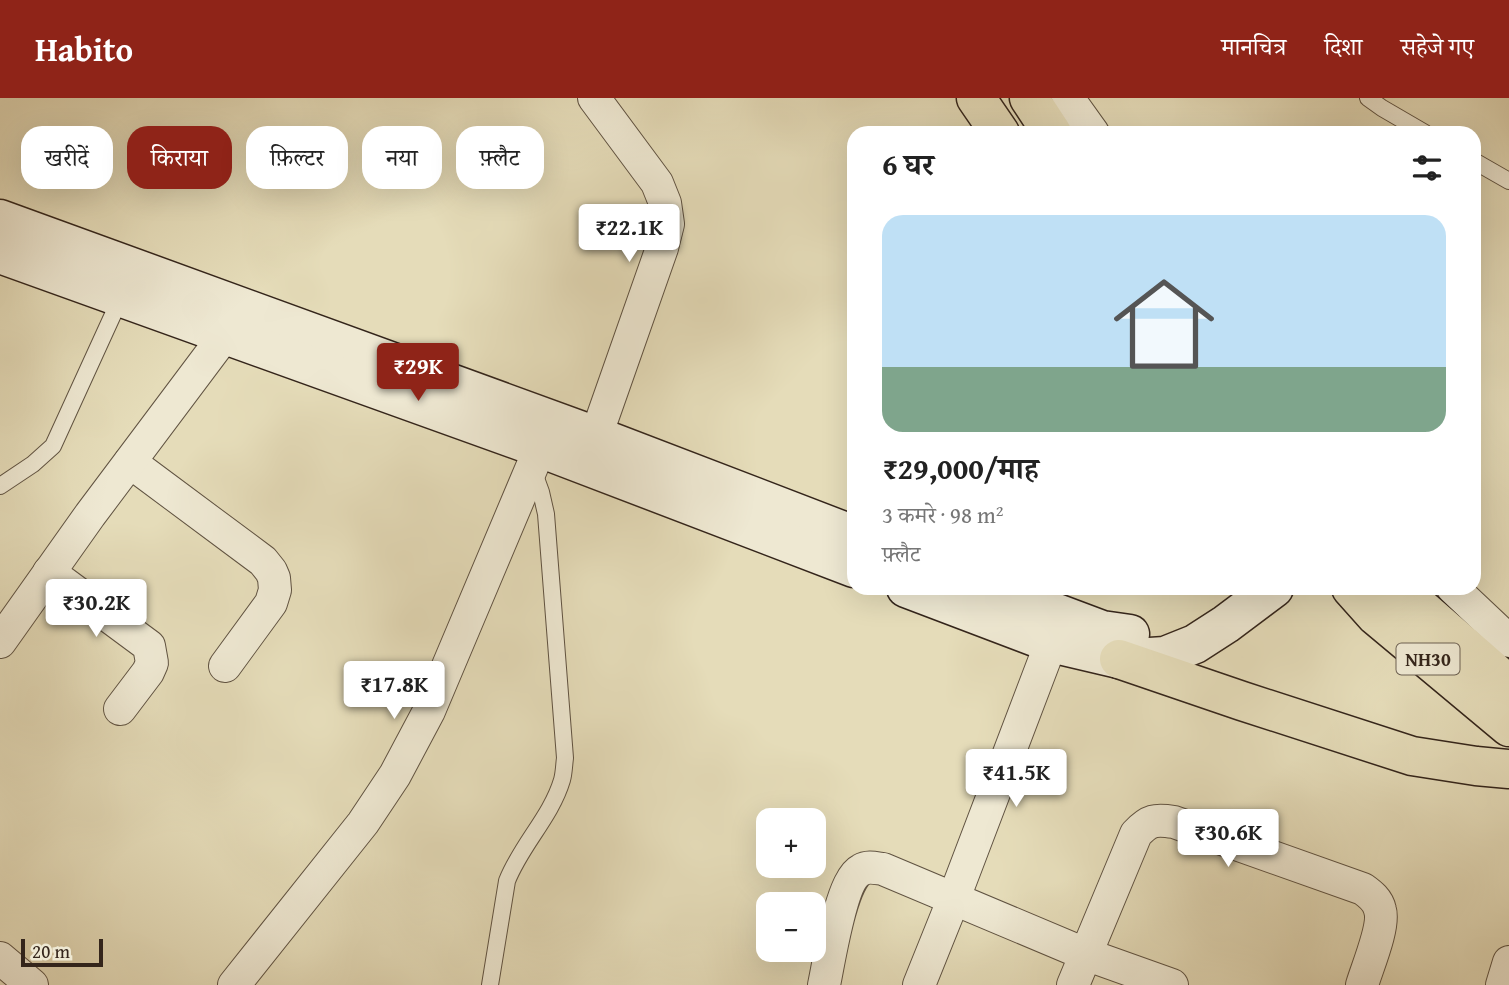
<!DOCTYPE html>
<html lang="hi">
<head>
<meta charset="utf-8">
<style>
	:root { --surface:#fff; --page:#f2f2f2; --text:#222; --muted:#767676; --line:#e0e0e0; --accent:#8f2418 }
	body { margin:0; font-family:"Gentium Book Plus","Noto Serif Devanagari",serif; background:var(--page); color:var(--text); height:100vh; display:flex; flex-direction:column; font-size:26px; white-space:nowrap }
	* { box-sizing:border-box; margin:0 }
	p { font-size:23px; color:var(--muted) }
	.icon { flex:none; width:38px; height:38px; fill:none; stroke:currentColor; stroke-width:2; stroke-linecap:round; stroke-linejoin:round }
	.map { position:relative; flex:1; overflow:hidden }
	.side { position:absolute; left:847px; top:28px; width:634px; height:469px; display:flex; flex-direction:column; background:var(--surface); border-radius:21px; box-shadow:0 7px 28px #0002 }
	.side>* { flex:none }
	.hud { position:absolute; left:21px; top:28px; width:665px; height:63px; display:flex; gap:14px }
	.fabs { position:absolute; left:756px; top:710px; display:grid; gap:14px }
	.fabs a { display:grid; place-items:center; width:70px; height:70px; border-radius:14px; background:var(--surface); box-shadow:0 7px 28px #0002; font-size:35px }
	.scale { position:absolute; left:21px; bottom:18px; width:82px; box-sizing:border-box; padding-left:7px; border:4px solid #34251b; border-top:0; font-size:19px; line-height:24px; white-space:nowrap; color:#34251b; -webkit-text-stroke:5px #eee8d2; paint-order:stroke }
	.price { position:absolute; translate:-50% -60px; padding:0 16px; border-radius:7px; background:#fff; color:#222; font-size:23px; line-height:46px; filter:drop-shadow(0 2px 4px #0008) }
	.price::after { content:''; position:absolute; left:50%; top:42px; width:21px; height:16px; margin-left:-10px; background:inherit; clip-path:polygon(0 0,100% 0,50% 100%) }
	.price.on { background:var(--accent); color:#fff }
	ul { padding:0; list-style:none }
	li { display:grid; align-content:center; gap:14px; height:371px; padding:0 35px }
	li+li { border-top:2px solid var(--line) }
	li span { display:grid; place-items:center; height:217px; border-radius:21px; color:#555 }
	li>.icon { margin-inline-start:auto }
	span .icon { width:126px; height:126px; fill:#fffc; stroke-width:1 }
	li b { font-size:30px }
	h2 { display:flex; justify-content:space-between; align-items:center; height:84px; padding:0 35px; font-size:30px }
	.chip { padding:0 24px; border-radius:21px; background:var(--surface); box-shadow:0 7px 28px #0002; font-size:24px; line-height:63px }
	.chip.on { background:var(--accent); color:#fff }
	header { display:flex; align-items:center; gap:42px; box-sizing:border-box; height:98px; padding:0 35px; background:var(--accent); color:#fff }
	header strong { font-size:33px }
	nav { display:flex; gap:38px; margin-inline-start:auto; font-size:24px }
	.map>svg:first-child { display:block }
</style>
</head>
<body>
<header>
<strong>Habito</strong>
<nav><a>मानचित्र</a><a>दिशा</a><a>सहेजे गए</a></nav>
</header>
<div class="map">
<svg width="1509" height="887" viewBox="0 0 1509 887">
	<rect width="100%" height="100%" fill="#e5dcb9"/>
	<filter id="stains"><feTurbulence type="fractalNoise" baseFrequency=".00286" numOctaves="4"/><feColorMatrix values="0 0 0 0 .2 0 0 0 0 .09 0 0 0 0 .02 0 0 0 .5 -.17"/></filter>
	<radialGradient id="worn" r=".72"><stop offset=".6" stop-color="#630" stop-opacity="0"/><stop offset="1" stop-color="#630" stop-opacity=".3"/></radialGradient>
	<g fill="none" stroke-linecap="round" stroke-linejoin="round">
		<g stroke="#605342" stroke-width="18">
			<g id="lane">
				<path d="M1368 0 1382 10 1425 35"/>
				<path d="M1474 63 1509 83"/>
				<path d="M0 388 33 366 53 348 121 199"/>
				<path d="M490 887 507 783C521 747 551 719 562 682 564 675 564 667 565 660L546 416 541 394 533 372"/>
			</g>
		</g>
		<g stroke="#605342" stroke-width="34">
			<g id="street">
				<path d="M594 0 657 85 665 105 668 126 662 150 596 338"/>
				<path d="M1068 0 1093 35"/>
				<path d="M130 364 263 463 271 473 274 480 275 492 271 505 225 568"/>
				<path d="M49 474 149 548 152 565 148 574 120 611"/>
				<path d="M1453 490 1509 543"/>
				<path d="M0 544 90 417 225 237"/>
				<path d="M0 860 32 887"/>
				<path d="M234 887 363 725 395 677 429 613 540 350"/>
				<path d="M824 887C829 864 841 782 861 772 868 768 875 770 883 771L1085 856 1172 887"/>
				<path d="M919 887 954 800 1051 545 1057 522"/>
				<path d="M1073 887 1136 736C1149 722 1155 721 1174 724L1363 791C1370 796 1378 802 1380 812 1385 828 1367 870 1362 887"/>
				<path d="M1502 887 1509 864"/>
			</g>
		</g>
		<g stroke="#34251b" stroke-width="41">
			<g id="secondary">
				<path d="M0 121 596 338 854 437"/>
				<path d="M0 156 540 350 854 470"/>
				<path d="M906 490 1051 545 1119 561 1165 558 1195 546 1226 526 1274 490"/>
				<path d="M990 490 1102 532 1130 536"/>
			</g>
		</g>
		<g stroke="#34251b" stroke-width="41">
			<g id="highway">
				<path d="M976 0 1000 35"/>
				<path d="M1029 0 1052 35"/>
				<path d="M1351 490 1376 518 1509 629"/>
				<path d="M1398 490 1509 587"/>
				<path d="M1119 561 1242 603 1412 658 1476 668 1509 671"/>
			</g>
		</g>
		<use href="#lane" stroke="#eee8d2" stroke-width="16"/>
		<use href="#street" stroke="#eee8d2" stroke-width="32"/>
		<use href="#secondary" stroke="#eee8d2" stroke-width="38"/>
		<use href="#highway" stroke="#e5dcb9" stroke-width="38"/>
	</g>
	<g text-anchor="middle" dominant-baseline="central" stroke-width="5" stroke-linejoin="round" paint-order="stroke">
		<rect fill="#eee8d2" stroke="#6c6052" stroke-width="2" x="1396.5" y="545.5" width="63" height="31" rx="5"/>
		<g font-size="19" font-weight="bold" fill="#34251b">
			<text x="1428" y="561">NH30</text>
		</g>
	</g>
	<rect width="100%" height="100%" filter="url(#stains)"/>
	<rect width="100%" height="100%" fill="url(#worn)"/>
</svg>
<div class="fabs">
<a>+</a>
<a>−</a>
</div>
<div class="scale">20 m</div>
<b class="price" style="left:629px;top:166px">₹22.1K</b>
<b class="price on" style="left:418px;top:305px">₹29K</b>
<b class="price" style="left:96px;top:541px">₹30.2K</b>
<b class="price" style="left:394px;top:623px">₹17.8K</b>
<b class="price" style="left:1016px;top:711px">₹41.5K</b>
<b class="price" style="left:1228px;top:771px">₹30.6K</b>
<div class="hud">
<a class="chip">खरीदें</a>
<a class="chip on">किराया</a>
<a class="chip">फ़िल्टर</a>
<a class="chip">नया</a>
<a class="chip">फ़्लैट</a>
</div>
<section class="side">
<h2>6 घर<svg class="icon" aria-label="filters" viewBox="0 0 24 24"><path d="M4 7h16M4 17h16"/><circle cx="9" cy="7" r="2"/><circle cx="15" cy="17" r="2"/></svg></h2>
<ul>
<li><span style="background:linear-gradient(#bfe0f5 70%,#7fa58c 0)"><svg class="icon" aria-label="home" viewBox="0 0 24 24"><path d="M3 11l9-7 9 7M6 9v11h12V9"/></svg></span><div><b>₹29,000/माह</b><p>3 कमरे · 98 m²</p><p>फ़्लैट</p></div></li>
</ul>
</section>
</div>
</body>
</html>
